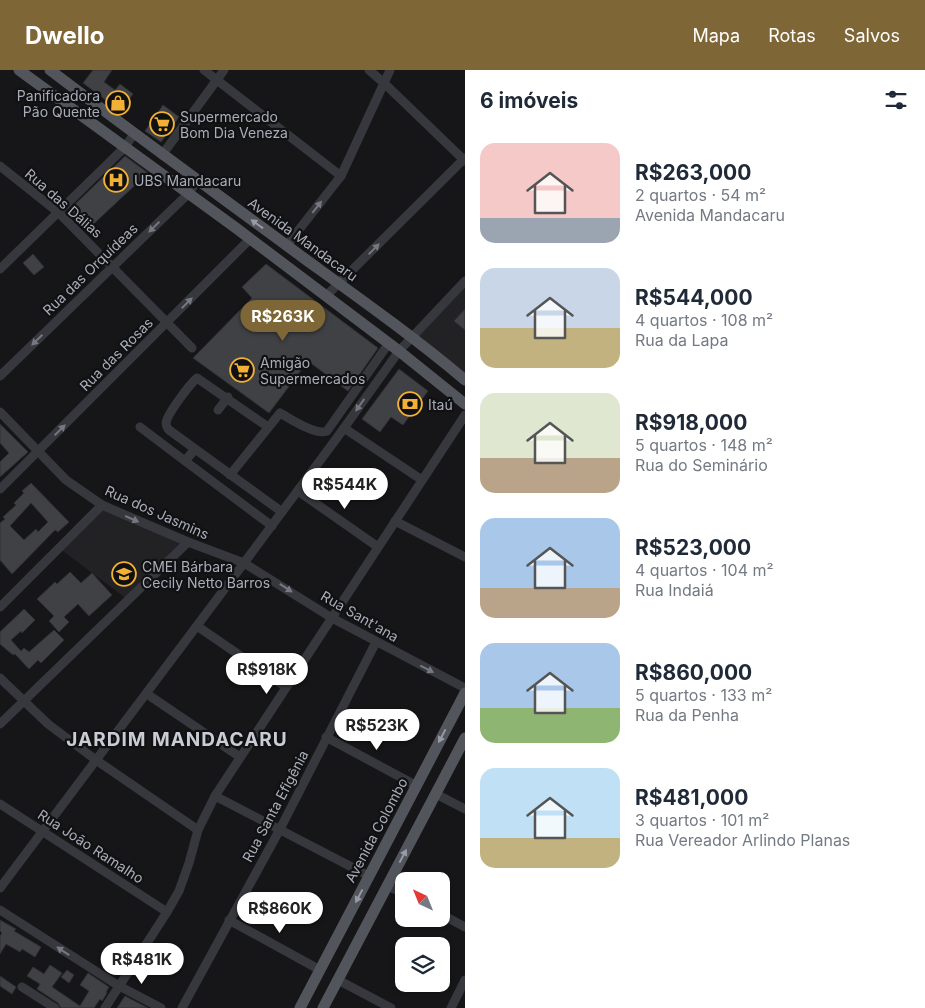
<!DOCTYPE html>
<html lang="pt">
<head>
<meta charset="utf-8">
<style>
	:root { --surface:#fff; --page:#f6f6f7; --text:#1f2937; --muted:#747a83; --accent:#7e6636 }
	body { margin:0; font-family:Inter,sans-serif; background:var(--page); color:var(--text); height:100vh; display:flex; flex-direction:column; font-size:19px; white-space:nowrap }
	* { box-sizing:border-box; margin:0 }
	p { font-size:16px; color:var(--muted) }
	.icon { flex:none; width:28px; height:28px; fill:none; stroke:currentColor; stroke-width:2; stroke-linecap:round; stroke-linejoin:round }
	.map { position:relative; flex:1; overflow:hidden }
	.panel { display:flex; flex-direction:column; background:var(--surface); width:460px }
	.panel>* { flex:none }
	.needle { width:32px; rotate:317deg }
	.tools { position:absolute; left:395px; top:802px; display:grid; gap:10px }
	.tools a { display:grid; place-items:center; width:55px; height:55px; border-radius:10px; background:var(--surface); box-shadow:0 1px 4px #0004; font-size:25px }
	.price { position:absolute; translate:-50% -42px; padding:0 11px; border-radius:18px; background:#fff; color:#222; font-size:16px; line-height:32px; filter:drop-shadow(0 1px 2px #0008) }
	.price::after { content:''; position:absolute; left:50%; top:30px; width:15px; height:11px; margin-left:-8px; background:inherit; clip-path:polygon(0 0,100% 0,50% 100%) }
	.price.active { background:var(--accent); color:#fff }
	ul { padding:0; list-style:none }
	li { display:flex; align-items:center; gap:15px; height:125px; padding:0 15px }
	li span { display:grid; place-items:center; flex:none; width:140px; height:100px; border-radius:15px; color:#555 }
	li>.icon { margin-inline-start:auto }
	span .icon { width:60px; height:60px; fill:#fffc; stroke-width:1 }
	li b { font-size:21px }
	h2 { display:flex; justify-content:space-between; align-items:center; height:60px; padding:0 15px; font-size:21px }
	header { display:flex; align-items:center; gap:30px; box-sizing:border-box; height:70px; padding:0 25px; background:var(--accent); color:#fff }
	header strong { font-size:24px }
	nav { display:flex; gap:28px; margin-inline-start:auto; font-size:18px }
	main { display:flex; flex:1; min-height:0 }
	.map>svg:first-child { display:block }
</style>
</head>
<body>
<header>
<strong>Dwello</strong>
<nav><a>Mapa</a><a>Rotas</a><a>Salvos</a></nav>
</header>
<main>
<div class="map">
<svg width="465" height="938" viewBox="0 0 465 938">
	<rect width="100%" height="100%" fill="#161618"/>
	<g fill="#222225">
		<path d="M465 211V307L411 267Z"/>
		<path d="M102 435 188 472 128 530 59 478Z"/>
	</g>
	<g fill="#404145" stroke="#303034" fill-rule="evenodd">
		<path d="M93 0H112L104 12 115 20 120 14 133 24 120 41 83 13Z"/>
		<path d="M163 35 179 47 161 72 145 61Z"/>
		<path d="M125 86 148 103 86 161 67 142Z"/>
		<path d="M33 184 44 197 34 205 23 193Z"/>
		<path d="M266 194 378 278 348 321 308 291 269 343 193 288 252 228 242 217Z"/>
		<path d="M465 239V260L454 251Z"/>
		<path d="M399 299 428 321 403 355 391 347 380 362 362 349Z"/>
		<path d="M0 354 28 382 0 407V392L9 383 0 373Z"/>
		<path d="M31 413 69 452 58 462 55 460 12 504 0 490V453L5 449 3 447 16 435 14 433 24 423 22 421ZM31 433 48 452 38 462 36 459 24 470 10 456Z"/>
		<path d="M70 502 81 513 92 503 112 525 89 546 78 534 64 547 69 552 59 562 49 551 54 546 37 529 55 512 57 514Z"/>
		<path d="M24 539 35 550 22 563 21 561 11 570 21 581 24 578 29 582 54 560 64 570 41 593 38 590 29 599 15 584 13 585 0 574V562Z"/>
		<path d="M0 850 16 859 14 861 41 877 35 887 22 879 20 882 6 874 0 884V866L2 863 0 861Z"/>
		<path d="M50 895 62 903 52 917 80 936 89 921 80 915 88 903 109 917 106 922 107 923 102 931 100 929 94 938H61L58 933 37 919 40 914 27 906 33 897 44 904Z"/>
		<path d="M67 900 74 905 69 913 61 907Z"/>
		<path d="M0 906 16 917 12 924 0 916Z"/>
		<path d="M125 926 148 938H117Z"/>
	</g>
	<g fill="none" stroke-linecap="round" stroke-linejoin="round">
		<g stroke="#37383d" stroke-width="9">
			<path d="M204 0 341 106"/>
			<path d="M369 0 384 13 465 91"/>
			<path d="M162 85 224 0"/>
			<path d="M0 96 59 143 192 278"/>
			<path d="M287 175 341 106 390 0"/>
			<path d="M0 199 124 78 134 64"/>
			<path d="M326 226 465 88"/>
			<path d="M0 306 189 123 198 109"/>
			<path d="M218 340 228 327"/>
			<path d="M0 342 66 410 102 435 188 472 244 493 332 548 465 618"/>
			<path d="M140 357 185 391 195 379"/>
			<path d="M268 357 197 308C190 314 167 344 166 353 166 357 167 357 169 360L282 442"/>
			<path d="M344 358 422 410"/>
			<path d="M185 391 272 456"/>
			<path d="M230 405 280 343C291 349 316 366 327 361L389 273"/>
			<path d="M0 419 250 169"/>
			<path d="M298 421 378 477"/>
			<path d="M395 451 465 487"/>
			<path d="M0 537 102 435"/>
			<path d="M197 556 286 617"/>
			<path d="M0 608 48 654 96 690 198 760"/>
			<path d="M147 624 240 687"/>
			<path d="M0 654 188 472"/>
			<path d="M326 667 417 716"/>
			<path d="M436 724 465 739"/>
			<path d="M215 726 369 806"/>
			<path d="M0 734 167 842"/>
			<path d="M388 816 404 824"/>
			<path d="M0 818 244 493 339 365 399 281 465 211"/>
			<path d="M0 840 119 916 161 938"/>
			<path d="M441 844 465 857"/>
			<path d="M229 850 320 900"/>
			<path d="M338 910 391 938"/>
			<path d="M22 917 55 938"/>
			<path d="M105 938 167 842 179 821 189 793 198 760 215 726 465 345"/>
			<path d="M182 938 279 761 376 572"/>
			<path d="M451 938 465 910"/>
		</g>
		<g stroke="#53555c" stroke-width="11">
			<path d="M19 0 236 158 399 281 465 334"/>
			<path d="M50 0C134 64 220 126 305 189 359 228 414 267 465 310"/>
			<path d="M300 938 465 623"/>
			<path d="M323 938 465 668"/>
		</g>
	</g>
	<defs><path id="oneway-solid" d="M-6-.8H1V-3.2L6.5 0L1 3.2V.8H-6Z" transform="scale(1.25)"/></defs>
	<g fill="#757881">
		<use href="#oneway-solid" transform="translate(317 137) rotate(-52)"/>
		<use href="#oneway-solid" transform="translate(154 157) rotate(136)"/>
		<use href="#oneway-solid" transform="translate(374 179) rotate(-45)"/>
		<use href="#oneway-solid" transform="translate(187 233) rotate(-45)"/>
		<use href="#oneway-solid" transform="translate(37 270) rotate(136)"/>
		<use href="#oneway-solid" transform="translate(360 335) rotate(125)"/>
		<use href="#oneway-solid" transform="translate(60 360) rotate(-45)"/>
		<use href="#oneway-solid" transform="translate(132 449) rotate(24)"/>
		<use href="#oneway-solid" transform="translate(286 518) rotate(33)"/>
		<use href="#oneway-solid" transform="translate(427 599) rotate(27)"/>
		<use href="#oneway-solid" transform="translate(63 881) rotate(-147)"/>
	</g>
	<g fill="#979ba6">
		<use href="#oneway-solid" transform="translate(257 154) rotate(-144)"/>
		<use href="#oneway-solid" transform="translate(442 666) rotate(118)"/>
		<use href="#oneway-solid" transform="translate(403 786) rotate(-62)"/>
		<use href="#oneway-solid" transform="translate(359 826) rotate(118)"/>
	</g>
	<defs>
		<g id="shop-ring" transform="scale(1.25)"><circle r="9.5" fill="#111113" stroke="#f2b134" stroke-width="1.5"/><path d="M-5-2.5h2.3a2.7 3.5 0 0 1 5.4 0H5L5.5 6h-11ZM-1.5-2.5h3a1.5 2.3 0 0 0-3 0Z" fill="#f2b134"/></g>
		<g id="supermarket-ring" transform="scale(1.25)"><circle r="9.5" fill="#111113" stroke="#f2b134" stroke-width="1.5"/><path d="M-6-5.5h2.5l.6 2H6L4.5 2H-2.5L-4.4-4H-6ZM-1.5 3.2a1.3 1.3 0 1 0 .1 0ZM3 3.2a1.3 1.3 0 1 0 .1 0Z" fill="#f2b134"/></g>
		<g id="hospital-ring" transform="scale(1.25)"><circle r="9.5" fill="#111113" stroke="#f2b134" stroke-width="1.5"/><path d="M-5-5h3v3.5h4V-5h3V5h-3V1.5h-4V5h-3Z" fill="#f2b134"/></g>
		<g id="bank-ring" transform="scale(1.25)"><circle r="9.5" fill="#111113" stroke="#f2b134" stroke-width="1.5"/><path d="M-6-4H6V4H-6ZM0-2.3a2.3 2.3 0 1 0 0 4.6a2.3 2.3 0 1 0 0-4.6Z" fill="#f2b134"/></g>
		<g id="school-ring" transform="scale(1.25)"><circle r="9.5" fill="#111113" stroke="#f2b134" stroke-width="1.5"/><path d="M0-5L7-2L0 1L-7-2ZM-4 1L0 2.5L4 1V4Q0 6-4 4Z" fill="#f2b134"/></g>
	</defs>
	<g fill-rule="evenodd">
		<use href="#shop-ring" x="118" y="33"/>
		<use href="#supermarket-ring" x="162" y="54"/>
		<use href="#hospital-ring" x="116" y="110"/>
		<use href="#supermarket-ring" x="242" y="300"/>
		<use href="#bank-ring" x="410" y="334"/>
		<use href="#school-ring" x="124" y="504"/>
	</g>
	<g text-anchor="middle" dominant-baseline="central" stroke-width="4.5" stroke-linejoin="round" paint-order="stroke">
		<g font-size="14" fill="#a8adb8" stroke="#111113" text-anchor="start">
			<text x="100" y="25" text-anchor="end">Panificadora<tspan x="100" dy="16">Pão Quente</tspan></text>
			<text x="180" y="46">Supermercado<tspan x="180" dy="16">Bom Dia Veneza</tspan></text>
			<text x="134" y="110">UBS Mandacaru</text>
			<text x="260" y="292">Amigão<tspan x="260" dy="16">Supermercados</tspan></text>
			<text x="428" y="334">Itaú</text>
			<text x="142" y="496">CMEI Bárbara<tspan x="142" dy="16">Cecily Netto Barros</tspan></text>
		</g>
		<g font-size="14" fill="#a8adb8" stroke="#111113">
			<text transform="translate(64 133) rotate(41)">Rua das Dálias</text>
			<text transform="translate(303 169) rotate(36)">Avenida Mandacaru</text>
			<text transform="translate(90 199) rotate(-44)">Rua das Orquídeas</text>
			<text transform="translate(116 284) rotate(-45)">Rua das Rosas</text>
			<text transform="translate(157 442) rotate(24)">Rua dos Jasmins</text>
			<text transform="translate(360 546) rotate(30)">Rua Sant'ana</text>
			<text transform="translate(275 736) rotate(-62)">Rua Santa Efigênia</text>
			<text transform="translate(376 760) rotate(-62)">Avenida Colombo</text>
			<text transform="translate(91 776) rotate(33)">Rua João Ramalho</text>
		</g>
		<g font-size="19" font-weight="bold" letter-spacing="1" fill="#c9ccd4" stroke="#111113">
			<text x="177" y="669">JARDIM MANDACARU</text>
		</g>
	</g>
</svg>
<div class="tools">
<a><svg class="needle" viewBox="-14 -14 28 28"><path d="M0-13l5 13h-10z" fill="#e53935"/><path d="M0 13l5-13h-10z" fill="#747a83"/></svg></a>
<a><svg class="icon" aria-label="layers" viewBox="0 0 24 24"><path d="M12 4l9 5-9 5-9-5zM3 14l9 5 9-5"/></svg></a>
</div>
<b class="price active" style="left:283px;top:272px">R$263K</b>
<b class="price" style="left:345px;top:440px">R$544K</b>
<b class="price" style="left:267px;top:625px">R$918K</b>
<b class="price" style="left:377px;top:681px">R$523K</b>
<b class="price" style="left:280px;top:864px">R$860K</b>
<b class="price" style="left:142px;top:915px">R$481K</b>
</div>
<section class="panel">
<h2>6 imóveis<svg class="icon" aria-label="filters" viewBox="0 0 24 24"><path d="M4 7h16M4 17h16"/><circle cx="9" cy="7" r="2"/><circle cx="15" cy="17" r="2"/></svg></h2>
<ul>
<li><span style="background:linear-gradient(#f6c9c9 75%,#9aa5b1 0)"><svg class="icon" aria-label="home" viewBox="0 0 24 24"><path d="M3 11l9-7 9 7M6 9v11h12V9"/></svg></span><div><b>R$263,000</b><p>2 quartos · 54 m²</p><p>Avenida Mandacaru</p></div></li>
<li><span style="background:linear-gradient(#c9d6e8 60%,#c2b280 0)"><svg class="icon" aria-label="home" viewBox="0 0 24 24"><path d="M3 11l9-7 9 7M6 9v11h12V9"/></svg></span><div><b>R$544,000</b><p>4 quartos · 108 m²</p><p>Rua da Lapa</p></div></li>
<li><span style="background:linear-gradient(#dfe7d0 65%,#b9a48a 0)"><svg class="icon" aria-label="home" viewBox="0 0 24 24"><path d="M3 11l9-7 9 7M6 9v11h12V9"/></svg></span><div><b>R$918,000</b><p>5 quartos · 148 m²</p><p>Rua do Seminário</p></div></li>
<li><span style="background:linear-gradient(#a9c7e8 70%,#b9a48a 0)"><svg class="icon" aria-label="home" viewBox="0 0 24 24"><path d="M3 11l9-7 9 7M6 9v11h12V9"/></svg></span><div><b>R$523,000</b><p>4 quartos · 104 m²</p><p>Rua Indaiá</p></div></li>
<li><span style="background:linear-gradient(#a9c7e8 65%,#8fb573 0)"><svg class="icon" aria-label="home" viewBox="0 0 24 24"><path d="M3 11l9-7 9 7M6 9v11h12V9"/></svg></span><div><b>R$860,000</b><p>5 quartos · 133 m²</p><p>Rua da Penha</p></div></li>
<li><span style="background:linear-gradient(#bfe0f5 70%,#c2b280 0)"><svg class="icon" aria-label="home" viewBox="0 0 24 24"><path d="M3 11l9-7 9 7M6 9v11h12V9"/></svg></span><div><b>R$481,000</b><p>3 quartos · 101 m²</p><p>Rua Vereador Arlindo Planas</p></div></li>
</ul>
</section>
</main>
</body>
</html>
